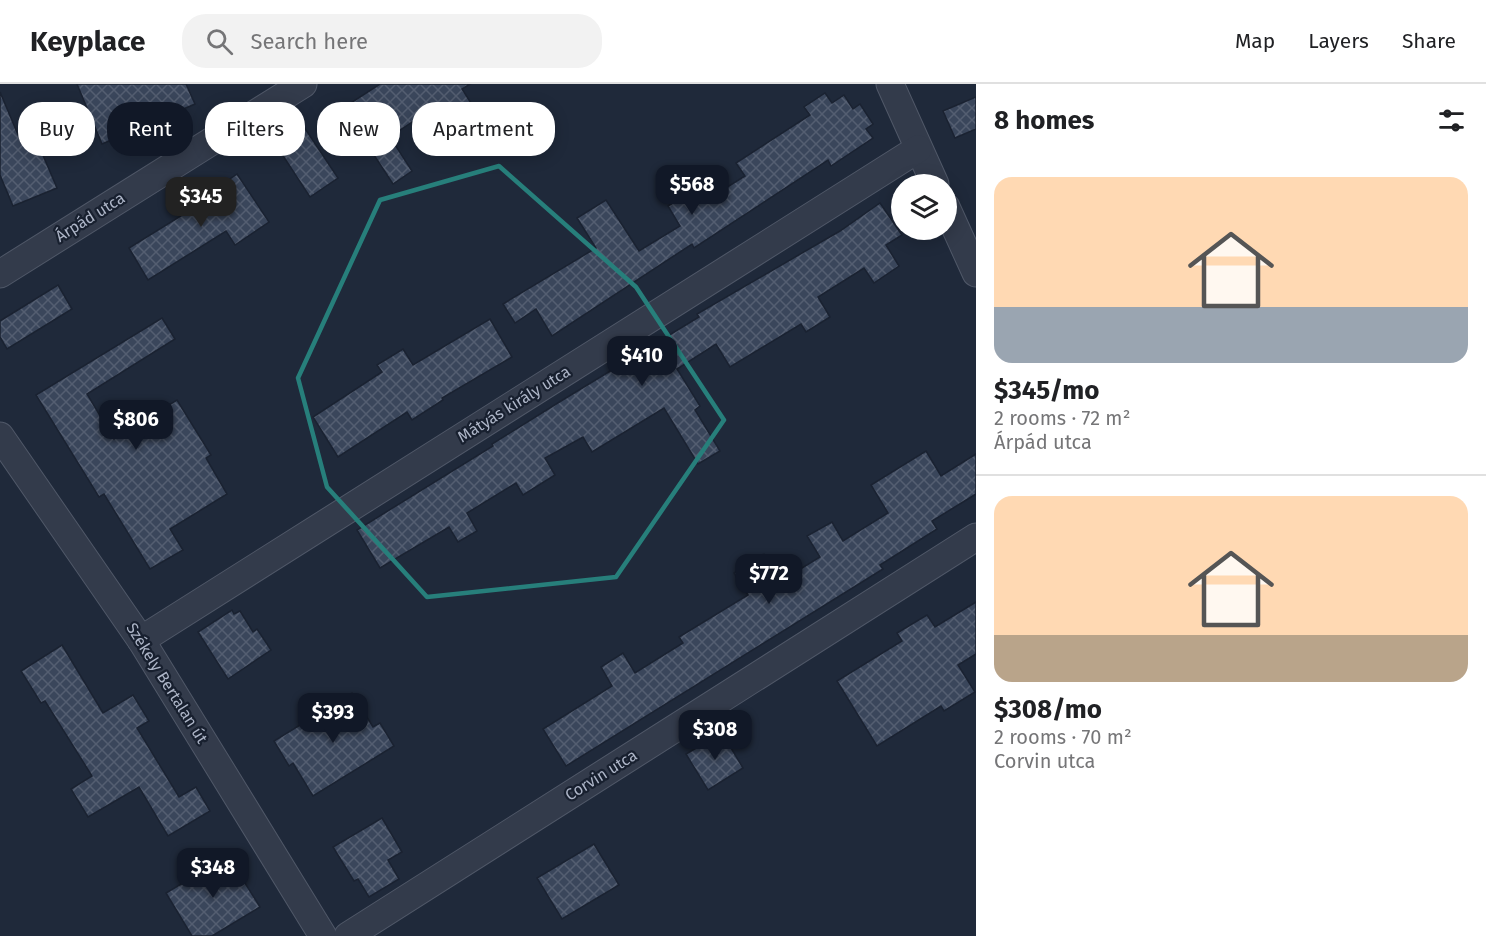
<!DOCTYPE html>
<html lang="en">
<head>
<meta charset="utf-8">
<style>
	:root { --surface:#fff; --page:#f2f2f2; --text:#202124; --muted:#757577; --line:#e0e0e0; --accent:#111827 }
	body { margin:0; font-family:"Fira Sans",sans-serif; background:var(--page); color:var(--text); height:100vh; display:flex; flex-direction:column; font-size:22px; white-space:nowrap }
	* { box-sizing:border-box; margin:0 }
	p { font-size:20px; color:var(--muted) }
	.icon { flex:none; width:33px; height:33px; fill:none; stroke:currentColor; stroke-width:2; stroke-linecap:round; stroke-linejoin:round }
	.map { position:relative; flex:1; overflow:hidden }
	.side { display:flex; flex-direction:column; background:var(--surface); width:510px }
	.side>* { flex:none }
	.banner { position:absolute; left:18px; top:18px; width:570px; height:54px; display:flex; gap:12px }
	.tools { position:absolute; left:891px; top:90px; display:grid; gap:12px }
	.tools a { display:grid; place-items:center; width:66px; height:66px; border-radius:50%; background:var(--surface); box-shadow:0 3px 15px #0003; font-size:30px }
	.price { position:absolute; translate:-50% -51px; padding:0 14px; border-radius:12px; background:var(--accent); color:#fff; font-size:20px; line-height:39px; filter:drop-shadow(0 2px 3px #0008) }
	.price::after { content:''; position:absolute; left:50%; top:36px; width:18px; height:14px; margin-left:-9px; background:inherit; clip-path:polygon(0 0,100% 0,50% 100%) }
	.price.selected { background:#222; color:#fff }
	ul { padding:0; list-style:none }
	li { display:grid; align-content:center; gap:12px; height:318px; padding:0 18px }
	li+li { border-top:2px solid var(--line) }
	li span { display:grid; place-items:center; height:186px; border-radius:18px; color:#555 }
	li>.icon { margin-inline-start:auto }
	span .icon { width:108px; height:108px; fill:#fffc; stroke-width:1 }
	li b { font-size:26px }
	h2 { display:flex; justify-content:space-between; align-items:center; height:72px; padding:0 18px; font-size:26px }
	.chip { padding:0 21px; border-radius:24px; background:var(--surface); box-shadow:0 3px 15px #0003; font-size:21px; line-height:54px }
	.chip.selected { background:var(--accent); color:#fff }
	header { display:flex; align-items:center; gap:36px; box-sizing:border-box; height:84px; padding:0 30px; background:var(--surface); border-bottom:2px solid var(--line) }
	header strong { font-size:28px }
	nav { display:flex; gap:33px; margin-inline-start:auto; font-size:21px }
	.search { width:420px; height:54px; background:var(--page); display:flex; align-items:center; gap:15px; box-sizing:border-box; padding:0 21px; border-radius:24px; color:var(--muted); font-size:22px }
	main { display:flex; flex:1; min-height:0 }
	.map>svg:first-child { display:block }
</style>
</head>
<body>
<header>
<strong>Keyplace</strong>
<div class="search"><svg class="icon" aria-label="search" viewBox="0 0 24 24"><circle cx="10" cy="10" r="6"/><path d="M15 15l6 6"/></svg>Search here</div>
<nav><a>Map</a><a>Layers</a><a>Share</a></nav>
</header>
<main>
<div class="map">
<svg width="976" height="852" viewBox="0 0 976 852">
	<defs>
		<pattern id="building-cross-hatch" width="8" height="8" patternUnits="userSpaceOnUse" patternTransform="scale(1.5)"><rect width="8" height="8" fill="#3a465b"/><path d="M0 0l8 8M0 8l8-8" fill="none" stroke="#545e71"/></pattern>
	</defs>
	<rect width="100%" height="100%" fill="#1f293a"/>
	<g fill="url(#building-cross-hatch)" stroke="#1a2231" stroke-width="1.5">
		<path d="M77 0H186L195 20 102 60Z"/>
		<path d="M380 0H470L462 5 483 38 457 55 436 22 390 53 412 87 393 100 343 24Z"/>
		<path d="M0 8 22 60 36 55 57 104 13 122 0 91Z"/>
		<path d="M825 9 832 19 844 11 853 25 860 20 873 40 866 45 873 54 831 82 828 76 694 164 692 160 552 252 536 225 515 239 503 220 596 164 577 134 606 116 639 167 680 142 668 122 694 106 702 119 745 92 736 79 810 31 804 23Z"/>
		<path d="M976 13V45L955 54 943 27Z"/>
		<path d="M302 40 338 94 310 113 274 58Z"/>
		<path d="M237 90 269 138 235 161 226 147 148 196 129 164 205 117 203 114Z"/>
		<path d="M880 119 902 151 886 161 899 182 874 199 864 184 818 213 830 233 806 248 801 240 730 283 716 260 677 285 700 322 695 326 720 367 698 380 664 324 592 368 583 353 545 374 555 391 523 411 516 399 467 429 477 447 458 458 449 443 380 484 357 446 493 362 492 360 561 317 699 233 697 230 840 147Z"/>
		<path d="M58 201 72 225 7 265 0 253V237Z"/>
		<path d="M162 234 175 255 87 310 114 355 177 316 211 371 206 374 227 410 170 445 183 466 150 485 104 410 99 413 36 311Z"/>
		<path d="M490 235 512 273 442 314 443 316 412 336 407 328 338 373 313 333 382 288 377 281 403 265 413 281Z"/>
		<path d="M926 367 941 392 976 370V410L932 437 937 445 880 481 883 485 566 682 543 645 612 602 601 583 623 569 635 589 683 559 679 553 748 511 734 489 764 470 781 497 820 473 807 452 832 438 843 457 888 429 871 401Z"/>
		<path d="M976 518V570L958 581 975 608 944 627 941 622 877 662 837 597 902 557 897 549 927 531 935 543Z"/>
		<path d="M232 526 234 530 240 527 253 548 257 545 271 566 228 595 198 548Z"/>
		<path d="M62 561 103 629 133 611 149 637 137 644 179 713 196 703 210 727 168 752 139 703 88 733 71 705 92 692 45 617 41 619 21 587Z"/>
		<path d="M352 609 373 643 380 639 394 662 313 712 293 679 289 682 274 657Z"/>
		<path d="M722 649 743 684 708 706 686 670Z"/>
		<path d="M382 734 402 768 388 776 399 795 369 813 358 795 354 797 333 763Z"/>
		<path d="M594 760 619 801 562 835 537 794Z"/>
		<path d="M228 772 260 823 212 852H192L166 809Z"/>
	</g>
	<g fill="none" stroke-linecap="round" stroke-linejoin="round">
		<g stroke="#505868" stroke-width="29">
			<g id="minor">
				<path d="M890 0 935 100"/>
				<path d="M946 123 976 189"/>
				<path d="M0 190 303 0"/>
				<path d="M0 352 141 556 323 852"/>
				<path d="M141 556 918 65"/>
				<path d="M348 852 976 453"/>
			</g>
		</g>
		<use href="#minor" stroke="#333b4b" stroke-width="27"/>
	</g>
	<path fill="none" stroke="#277f7b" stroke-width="4.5" stroke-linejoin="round" d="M499 82 636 203 724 336 616 493 427 513 327 403 298 294 380 116Z"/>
	<g text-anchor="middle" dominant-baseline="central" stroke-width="4.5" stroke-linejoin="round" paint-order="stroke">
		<g font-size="16" fill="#adb5c7" stroke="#18202f">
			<text transform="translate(90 133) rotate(-32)">Árpád utca</text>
			<text transform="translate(514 320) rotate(-32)">Mátyás király utca</text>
			<text transform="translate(167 599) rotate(58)">Székely Bertalan út</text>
			<text transform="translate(601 691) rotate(-32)">Corvin utca</text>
		</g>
	</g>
</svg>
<div class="tools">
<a><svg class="icon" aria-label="layers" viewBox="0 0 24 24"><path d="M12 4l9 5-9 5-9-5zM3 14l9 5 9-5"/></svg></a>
</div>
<b class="price" style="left:692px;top:132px">$568</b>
<b class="price selected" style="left:201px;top:144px">$345</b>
<b class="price" style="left:642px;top:303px">$410</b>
<b class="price" style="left:136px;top:367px">$806</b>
<b class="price" style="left:769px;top:521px">$772</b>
<b class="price" style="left:333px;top:660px">$393</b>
<b class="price" style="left:715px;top:677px">$308</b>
<b class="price" style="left:213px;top:815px">$348</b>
<div class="banner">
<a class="chip">Buy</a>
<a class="chip selected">Rent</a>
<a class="chip">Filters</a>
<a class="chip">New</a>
<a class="chip">Apartment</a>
</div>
</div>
<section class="side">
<h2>8 homes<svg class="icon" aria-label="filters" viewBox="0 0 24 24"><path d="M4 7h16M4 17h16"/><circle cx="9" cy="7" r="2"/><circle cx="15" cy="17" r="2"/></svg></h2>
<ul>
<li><span style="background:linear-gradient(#ffd9b3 70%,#9aa5b1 0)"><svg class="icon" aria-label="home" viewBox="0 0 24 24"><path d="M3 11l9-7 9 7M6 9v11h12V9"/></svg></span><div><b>$345/mo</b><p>2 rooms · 72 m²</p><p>Árpád utca</p></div></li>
<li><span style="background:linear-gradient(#ffd9b3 75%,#b9a48a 0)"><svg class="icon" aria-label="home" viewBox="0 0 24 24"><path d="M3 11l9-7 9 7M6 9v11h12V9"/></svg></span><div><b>$308/mo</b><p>2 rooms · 70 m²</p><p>Corvin utca</p></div></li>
</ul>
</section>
</main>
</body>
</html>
